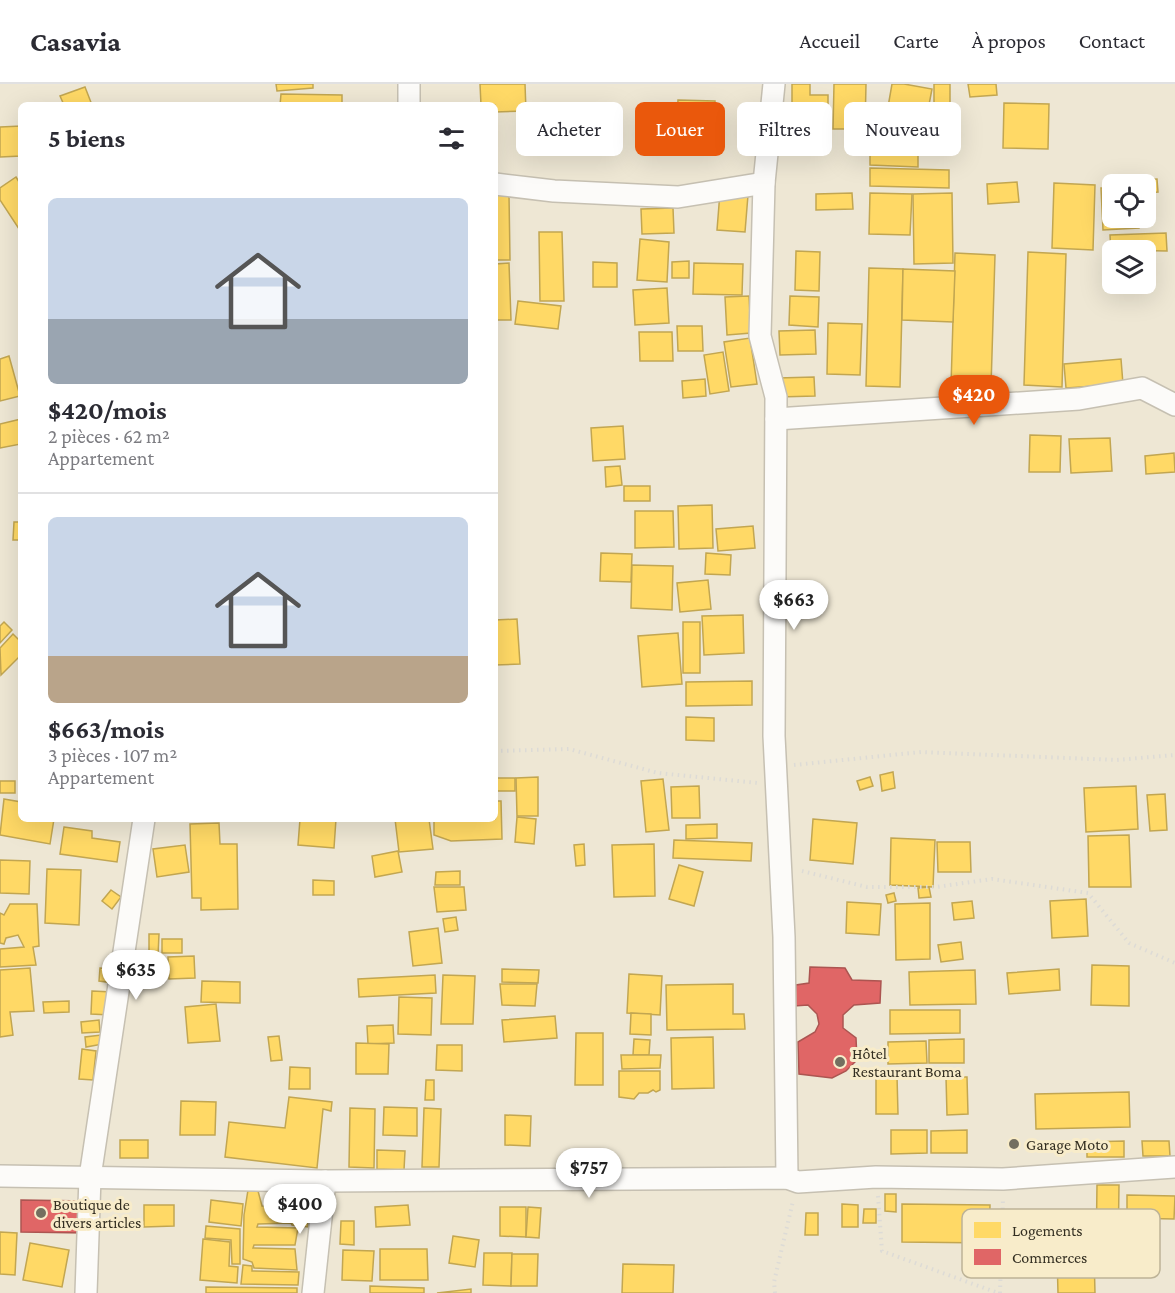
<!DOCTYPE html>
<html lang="fr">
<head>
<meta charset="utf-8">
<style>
	:root { --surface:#fff; --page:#f2f2f3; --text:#2b2b33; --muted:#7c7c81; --line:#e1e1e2; --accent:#ea580c }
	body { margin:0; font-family:"Crimson Pro",serif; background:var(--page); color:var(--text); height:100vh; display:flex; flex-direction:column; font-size:22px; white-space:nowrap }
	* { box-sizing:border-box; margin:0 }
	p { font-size:20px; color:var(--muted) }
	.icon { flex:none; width:33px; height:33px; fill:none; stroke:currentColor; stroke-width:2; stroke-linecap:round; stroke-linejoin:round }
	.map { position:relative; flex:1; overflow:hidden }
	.panel { position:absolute; left:18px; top:18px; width:480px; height:720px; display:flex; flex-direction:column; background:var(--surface); border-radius:9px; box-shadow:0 6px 24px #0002 }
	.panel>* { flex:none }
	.hud { position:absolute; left:516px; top:18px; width:568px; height:54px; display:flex; gap:12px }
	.buttons { position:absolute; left:1102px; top:90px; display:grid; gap:12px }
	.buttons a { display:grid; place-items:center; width:54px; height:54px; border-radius:9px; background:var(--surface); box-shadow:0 6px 24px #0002; font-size:30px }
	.price { position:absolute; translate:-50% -51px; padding:0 14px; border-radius:21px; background:#fff; color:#222; font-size:20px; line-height:39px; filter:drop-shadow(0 2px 3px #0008) }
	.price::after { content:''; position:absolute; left:50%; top:36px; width:18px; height:14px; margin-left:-9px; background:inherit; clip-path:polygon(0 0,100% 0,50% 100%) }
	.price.on { background:var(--accent); color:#fff }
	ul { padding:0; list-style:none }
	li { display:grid; align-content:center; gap:12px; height:318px; padding:0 30px }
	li+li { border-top:2px solid var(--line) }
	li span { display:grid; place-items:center; height:186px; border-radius:9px; color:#555 }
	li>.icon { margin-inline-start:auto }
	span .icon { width:108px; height:108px; fill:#fffc; stroke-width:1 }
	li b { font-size:26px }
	h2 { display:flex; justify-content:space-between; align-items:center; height:72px; padding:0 30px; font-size:26px }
	.chip { padding:0 21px; border-radius:9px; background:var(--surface); box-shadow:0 6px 24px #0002; font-size:21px; line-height:54px }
	.chip.on { background:var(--accent); color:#fff }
	header { display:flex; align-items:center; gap:36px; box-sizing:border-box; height:84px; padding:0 30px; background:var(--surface); border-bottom:2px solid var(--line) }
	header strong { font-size:28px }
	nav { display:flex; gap:33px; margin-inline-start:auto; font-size:21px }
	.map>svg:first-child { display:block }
</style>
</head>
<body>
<header>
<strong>Casavia</strong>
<nav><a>Accueil</a><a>Carte</a><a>À propos</a><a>Contact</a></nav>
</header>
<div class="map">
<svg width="1175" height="1209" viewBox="0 0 1175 1209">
	<rect width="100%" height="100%" fill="#eee7d4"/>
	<g fill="#ffd966" stroke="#c2a651" stroke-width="1.5">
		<path d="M276 0H313V4L277 7Z"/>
		<path d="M480 0H525L526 27 495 28V21H481Z"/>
		<path d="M792 0H810V11H828V46H792Z"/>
		<path d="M834 0H866L865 45H833Z"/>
		<path d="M892 0H904L932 5 924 47 885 40Z"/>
		<rect x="934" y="0" width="16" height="22"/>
		<path d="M968 0H996L997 11 970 13Z"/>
		<path d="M85 3 92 21H64L60 12Z"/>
		<path d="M281 10 342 11V21H280Z"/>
		<path d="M678 16 715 17V35L677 34Z"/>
		<path d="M1004 19 1049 20 1048 65 1003 64Z"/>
		<path d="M21 42V72L0 73V43Z"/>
		<path d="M870 50 918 51V83L870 81Z"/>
		<path d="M870 84 949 86V104L870 102Z"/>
		<path d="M16 93 21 101V148L0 116V104Z"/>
		<path d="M1157 95 1158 108 1146 109V100H1139V96Z"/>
		<path d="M1017 98 1019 118 988 120 987 100Z"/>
		<path d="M1054 99 1095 101 1093 166 1052 164Z"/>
		<path d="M1101 104H1113V134H1139V144L1103 146Z"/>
		<path d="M720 108 748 111 745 148 717 146Z"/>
		<path d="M852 109 853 125 816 126V110Z"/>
		<path d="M870 109 912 110 910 151 869 150Z"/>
		<path d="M952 109 953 179 914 180 913 110Z"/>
		<path d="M495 111H509L510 176H495Z"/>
		<path d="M673 124 674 149 642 150 641 125Z"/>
		<path d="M539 148H562L564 217H540Z"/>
		<path d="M1166 149 1167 167 1113 166V169H1111L1110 151Z"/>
		<path d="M640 155 669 158 667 198 637 196Z"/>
		<path d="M796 167 820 168 819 207 795 206Z"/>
		<path d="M1028 168 1066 170 1062 303 1024 301Z"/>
		<path d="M955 169 995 171 991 303 951 302Z"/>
		<path d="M689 177V194H672V178Z"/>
		<path d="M593 178 617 179V203H593Z"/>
		<path d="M509 179 511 236H495V180Z"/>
		<path d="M694 179 743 180 742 211 693 210Z"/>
		<path d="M869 184 903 185 900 303 866 302Z"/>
		<path d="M903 185 955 187 953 238 902 236Z"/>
		<path d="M667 204 669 239 635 241 633 206Z"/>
		<path d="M749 212 751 249 727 251 725 213Z"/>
		<path d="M790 212 819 213 818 243 789 241Z"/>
		<path d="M518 217 561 222 558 245 515 240Z"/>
		<path d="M828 239 862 240 860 291 827 290Z"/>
		<path d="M677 242H702L703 267H678Z"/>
		<path d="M815 246 816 270 780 271 779 247Z"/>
		<path d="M639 248H672L673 277H640Z"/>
		<path d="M750 254 757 300 731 303 724 258Z"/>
		<path d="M723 268 729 307 710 310 704 271Z"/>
		<path d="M9 272 20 312 0 317V275Z"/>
		<path d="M1121 275 1123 300 1066 304 1064 280Z"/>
		<path d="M814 293 815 312 778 313V294Z"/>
		<path d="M705 295 706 312 683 314 682 297Z"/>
		<path d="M21 335V360L0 364V340Z"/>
		<path d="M623 342 625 375 593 377 591 344Z"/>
		<path d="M1030 351 1061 352 1060 388H1029Z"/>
		<path d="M1110 354 1112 387 1071 389 1069 355Z"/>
		<path d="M1174 369 1175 388 1146 390 1145 372Z"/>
		<path d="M620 382 622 401 606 403 605 383Z"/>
		<rect x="624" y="402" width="26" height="15"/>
		<path d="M712 421 713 464 679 465 678 422Z"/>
		<path d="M635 427H673L674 463 635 464Z"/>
		<path d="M14 438H21V456H13Z"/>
		<path d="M753 442 755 464 718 467 716 445Z"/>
		<path d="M601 469 632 470 631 498 600 497Z"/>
		<path d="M706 469 731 471 730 491 705 490Z"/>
		<path d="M632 481 673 482 672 526 631 524Z"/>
		<path d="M708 496 711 525 680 528 677 499Z"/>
		<path d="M743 531 744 569 704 571 702 532Z"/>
		<path d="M517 535 520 580 495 581V536Z"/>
		<path d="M4 538 12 546 0 559V542Z"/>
		<rect x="683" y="538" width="17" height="51"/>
		<path d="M678 549 682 600 642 603 638 552Z"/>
		<path d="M13 550 21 558V571L1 591 0 564Z"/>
		<path d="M752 597V621L686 622V598Z"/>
		<path d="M686 633 714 634V657L686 656Z"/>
		<path d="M893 688 895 704 882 707 880 691Z"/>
		<path d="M538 693V732H517L516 694Z"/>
		<path d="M870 693 873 702 860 706 857 697Z"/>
		<rect x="495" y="694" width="20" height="13"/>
		<path d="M663 695 669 746 646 748 641 697Z"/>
		<rect x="0" y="697" width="15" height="12"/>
		<path d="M699 702 700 734H672L671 703Z"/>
		<path d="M1136 702 1138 745 1086 748 1084 704Z"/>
		<path d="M1165 710 1167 746 1150 747 1147 711Z"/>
		<path d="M4 715 21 718V735H54L50 760 0 751Z"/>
		<path d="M495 717H501L502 755 451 757 434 751V735H495Z"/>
		<path d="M517 733 536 735 534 760 515 758Z"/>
		<path d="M300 735H336L334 764 298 761Z"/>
		<path d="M395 735H429L433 765 399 768Z"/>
		<path d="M813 735 857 739 853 780 810 776Z"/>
		<path d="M219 739 220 760H237L238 825 201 826V814H192L190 740Z"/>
		<path d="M717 740V754L686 755V741Z"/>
		<path d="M64 743 92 747V754L120 758 117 778 60 770Z"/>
		<path d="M1129 751 1131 803H1089L1088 752Z"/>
		<path d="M891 754 935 756 933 803 890 801Z"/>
		<path d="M674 756 752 759 751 777 673 774Z"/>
		<path d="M937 758H970L971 788H938Z"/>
		<path d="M584 760 585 781 576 782 574 761Z"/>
		<path d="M654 760 655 812 614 813 612 761Z"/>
		<path d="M185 761 189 788 157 793 153 765Z"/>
		<path d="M398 767 402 788 375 793 372 772Z"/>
		<path d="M0 776 30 777 29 810 0 809Z"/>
		<path d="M679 781 703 788 694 822 669 815Z"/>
		<path d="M47 785 81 786 79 841 45 839Z"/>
		<path d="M460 787V801H435L436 788Z"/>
		<path d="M313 796 334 797V811H313Z"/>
		<path d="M434 803H464L466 826 437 828Z"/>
		<path d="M929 803 931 813 919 814 918 804Z"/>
		<path d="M111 806 121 813 112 825 102 817Z"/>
		<path d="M894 809 896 817 888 819 886 811Z"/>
		<path d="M1086 815 1088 852 1052 854 1050 817Z"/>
		<path d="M972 817 974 834 954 836 952 819Z"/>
		<path d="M847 818 881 820 879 851 846 849Z"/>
		<path d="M930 819V875L896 876 895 820Z"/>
		<path d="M10 820H37L39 862 33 863 36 881 0 883V865L24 863 18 851 6 854 4 860 0 859V829L4 831Z"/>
		<path d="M456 833 458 846 445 848 443 835Z"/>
		<path d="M438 844 442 879 413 882 409 848Z"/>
		<path d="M149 850H159L158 872H149Z"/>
		<rect x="162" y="855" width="20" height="14"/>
		<path d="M961 858 963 875 941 878 938 861Z"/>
		<path d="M194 872 195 894 169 895 168 873Z"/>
		<path d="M164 878 165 894H146L145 879Z"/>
		<path d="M1092 881 1129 882V922L1091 921Z"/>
		<path d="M30 884 34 927 10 928 13 951 0 953V886Z"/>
		<path d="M100 884 115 886 113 899 99 897Z"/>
		<path d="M502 885 539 886 538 899 502 898Z"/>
		<path d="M1059 885 1060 906 1009 910 1007 889Z"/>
		<path d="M975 886 976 920 910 921 909 888Z"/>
		<path d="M629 890 662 892 660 931 627 929Z"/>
		<path d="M435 891 436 909 359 913 358 895Z"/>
		<path d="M443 891 475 892 473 940H441Z"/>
		<path d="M202 897 240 898V919L201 918Z"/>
		<path d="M500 900H537L535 922 502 921Z"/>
		<path d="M733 900V930H744L745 945 667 946 666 901Z"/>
		<path d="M92 907 112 908 110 931 91 930Z"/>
		<path d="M399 913 432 914 431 951 398 950Z"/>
		<path d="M69 917V928L44 929 43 918Z"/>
		<path d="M216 920 220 957 188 959 185 923Z"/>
		<path d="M890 926H960V949L890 950Z"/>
		<path d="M631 929 651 930V951L630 950Z"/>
		<path d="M555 932 557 954 504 958 502 936Z"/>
		<path d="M99 936 100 948 82 949 81 938Z"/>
		<path d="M393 941 394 959 368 960 367 942Z"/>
		<path d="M576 949H603V1001H575Z"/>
		<path d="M101 951 103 960 86 963 85 953Z"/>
		<path d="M279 952 282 976 271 977 268 953Z"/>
		<path d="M713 953 714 1004 672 1005 671 954Z"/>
		<path d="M634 955 650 956 649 971H633Z"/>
		<path d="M964 955V979H929V956Z"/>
		<path d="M926 957 927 979 888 980V958Z"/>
		<path d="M356 959 389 960 388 990H356Z"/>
		<path d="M437 961H462V987L436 986Z"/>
		<path d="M82 965 96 967 93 996 79 995Z"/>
		<path d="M621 971H661L660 984 622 985Z"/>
		<path d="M290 983 310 984V1005H289Z"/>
		<path d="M619 987H660V1006L656 1008 653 1006 648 1009H639L634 1015 619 1013Z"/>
		<path d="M876 992H897L898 1030H876Z"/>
		<path d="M946 993H967L968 1030 947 1031Z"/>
		<path d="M426 996H434V1016H425Z"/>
		<path d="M1129 1008 1130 1043 1036 1045 1035 1010Z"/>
		<path d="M289 1013 332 1018 331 1027 323 1025 317 1084 225 1073 229 1038 285 1044Z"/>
		<path d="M181 1017 216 1018 215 1051H180Z"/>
		<path d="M384 1023 417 1024V1052L383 1051Z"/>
		<path d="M350 1024 375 1025 374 1084 349 1083Z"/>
		<path d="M424 1024 441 1025 439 1083H422Z"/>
		<path d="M505 1031 531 1032 530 1062 505 1061Z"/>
		<path d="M891 1046H927V1069L891 1070Z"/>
		<path d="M967 1046V1069H931V1047Z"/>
		<rect x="120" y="1056" width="28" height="18"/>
		<path d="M1124 1057V1073H1087V1058Z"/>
		<path d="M1142 1057H1169L1170 1072H1143Z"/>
		<path d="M377 1066 405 1067 404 1086 377 1085Z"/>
		<path d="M1097 1101H1119L1118 1172H1096Z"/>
		<path d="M248 1106 258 1107 262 1122 308 1123V1143L292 1141 291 1139 258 1140 257 1143 298 1144 295 1161H254L253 1164 295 1165 297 1186 254 1184 252 1178 243 1175 244 1131Z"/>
		<path d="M885 1110H896V1128L885 1127Z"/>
		<path d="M1127 1111 1175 1112 1174 1135 1127 1134Z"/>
		<path d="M211 1116 243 1120 241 1142 209 1138Z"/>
		<path d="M842 1120 858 1121V1143H842Z"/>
		<path d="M902 1120 990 1121 989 1159 902 1158Z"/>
		<path d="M144 1121H174V1142L144 1143Z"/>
		<path d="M408 1121 410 1141 376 1143 375 1123Z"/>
		<path d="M500 1123H526V1153L500 1152Z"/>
		<path d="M528 1123 541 1124 539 1154 526 1153Z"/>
		<path d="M864 1125H876V1139H863Z"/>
		<path d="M806 1129H818V1151H805Z"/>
		<path d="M341 1137H354V1161L340 1160Z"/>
		<path d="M206 1142 240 1145V1180H232L231 1156 205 1154Z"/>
		<path d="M0 1148 17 1149 15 1191 0 1190Z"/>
		<path d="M453 1152 479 1156 475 1183 449 1179Z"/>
		<path d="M203 1155 230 1158 229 1182 238 1183 237 1199 200 1196Z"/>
		<path d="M30 1159 69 1166 62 1203 23 1196Z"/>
		<path d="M380 1165H427L428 1196H380Z"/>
		<path d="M343 1166 374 1167 372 1197 342 1196Z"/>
		<path d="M484 1169H512L511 1202 483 1201Z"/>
		<path d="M512 1170H538L537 1202H511Z"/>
		<path d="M1094 1170 1095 1209H1058L1057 1171Z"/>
		<path d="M623 1180 674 1181 673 1209H622Z"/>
		<path d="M243 1181 252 1182V1187L299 1188 298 1201 241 1200Z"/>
		<path d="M370 1202 424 1204V1209H370Z"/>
		<path d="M206 1203 297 1204V1209H206Z"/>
		<path d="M471 1205V1209H437Z"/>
	</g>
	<g fill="#e06666" stroke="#ac5551" stroke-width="1.5">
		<path d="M810 883 845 884 852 896 881 897 880 919 854 921 843 931V944L856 954 857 976 846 987 832 994 799 990 798 958 815 948 819 940 817 930 808 921 794 922 796 901 809 899Z"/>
		<path d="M21 1116 86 1117V1149L21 1148Z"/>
	</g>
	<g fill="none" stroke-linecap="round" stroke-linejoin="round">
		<g stroke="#c6c0b2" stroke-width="24">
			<g id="minor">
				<path d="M774 0 764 99 760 252 776 313 774 652 784 853 787 1094"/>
				<path d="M409 21V0"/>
				<path d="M495 100 554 107 678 113 764 99"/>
				<path d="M776 335 1079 315 1142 304 1175 321"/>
				<path d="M0 1092 325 1097 787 1094 798 1098 876 1093 1003 1095 1175 1083"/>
				<path d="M86 1209 90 1093 144 735"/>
				<path d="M313 1209 325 1097"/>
			</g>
		</g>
		<g stroke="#dddbd6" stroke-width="4" stroke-dasharray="1.5 4.5" stroke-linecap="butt">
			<path d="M495 667 569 665 658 689 758 699"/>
			<path d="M794 681 921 668 1116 676 1175 671"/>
			<path d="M802 787 867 803H936L992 795 1088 809 1129 859 1175 879"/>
			<path d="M878 1112 882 1167 998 1209"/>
			<path d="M775 1209 774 1198 793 1117"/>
			<path d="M1000 1209 1003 1114"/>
		</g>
		<use href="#minor" stroke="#fcfbf9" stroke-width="21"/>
	</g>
	<g fill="#746f60" stroke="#f8ecca" stroke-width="2">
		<circle cx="840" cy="978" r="6"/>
		<circle cx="1014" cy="1060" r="6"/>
		<circle cx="41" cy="1129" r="6"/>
	</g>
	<g text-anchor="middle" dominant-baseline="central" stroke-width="6" stroke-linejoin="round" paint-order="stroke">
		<g font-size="16" fill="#332e21" stroke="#f8ecca" text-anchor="start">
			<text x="852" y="969">Hôtel<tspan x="852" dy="18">Restaurant Boma</tspan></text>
			<text x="1026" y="1060">Garage Moto</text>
			<text x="53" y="1120">Boutique de<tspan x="53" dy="18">divers articles</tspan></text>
		</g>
	</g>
	<rect x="962" y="1125" width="198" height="69" rx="9" fill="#f8ecca" stroke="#bdb397" stroke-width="1.5"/>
	<rect x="974" y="1138" width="27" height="16" fill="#ffd966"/>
	<rect x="974" y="1165" width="27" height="16" fill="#e06666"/>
	<g font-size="16" fill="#332e21">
		<text x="1012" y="1152">Logements</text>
		<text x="1012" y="1179">Commerces</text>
	</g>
</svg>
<div class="buttons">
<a><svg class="icon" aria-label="locate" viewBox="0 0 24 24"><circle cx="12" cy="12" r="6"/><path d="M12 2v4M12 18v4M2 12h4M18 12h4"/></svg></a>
<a><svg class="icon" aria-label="layers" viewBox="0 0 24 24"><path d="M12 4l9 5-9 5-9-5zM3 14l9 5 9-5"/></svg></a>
</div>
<b class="price on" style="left:974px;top:342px">$420</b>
<b class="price" style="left:794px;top:547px">$663</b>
<b class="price" style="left:136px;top:917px">$635</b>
<b class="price" style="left:589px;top:1115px">$757</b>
<b class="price" style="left:300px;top:1151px">$400</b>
<div class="hud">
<a class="chip">Acheter</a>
<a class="chip on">Louer</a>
<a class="chip">Filtres</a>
<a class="chip">Nouveau</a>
</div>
<section class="panel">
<h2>5 biens<svg class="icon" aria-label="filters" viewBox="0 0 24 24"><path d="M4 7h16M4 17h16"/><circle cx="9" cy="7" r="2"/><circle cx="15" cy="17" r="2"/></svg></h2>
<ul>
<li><span style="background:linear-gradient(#c9d6e8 65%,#9aa5b1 0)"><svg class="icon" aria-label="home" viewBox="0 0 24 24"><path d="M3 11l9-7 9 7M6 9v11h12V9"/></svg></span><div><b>$420/mois</b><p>2 pièces · 62 m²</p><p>Appartement</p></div></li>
<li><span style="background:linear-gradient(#c9d6e8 75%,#b9a48a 0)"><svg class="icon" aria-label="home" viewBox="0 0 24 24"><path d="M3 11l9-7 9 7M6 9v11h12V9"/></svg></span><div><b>$663/mois</b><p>3 pièces · 107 m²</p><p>Appartement</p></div></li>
</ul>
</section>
</div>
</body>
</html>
